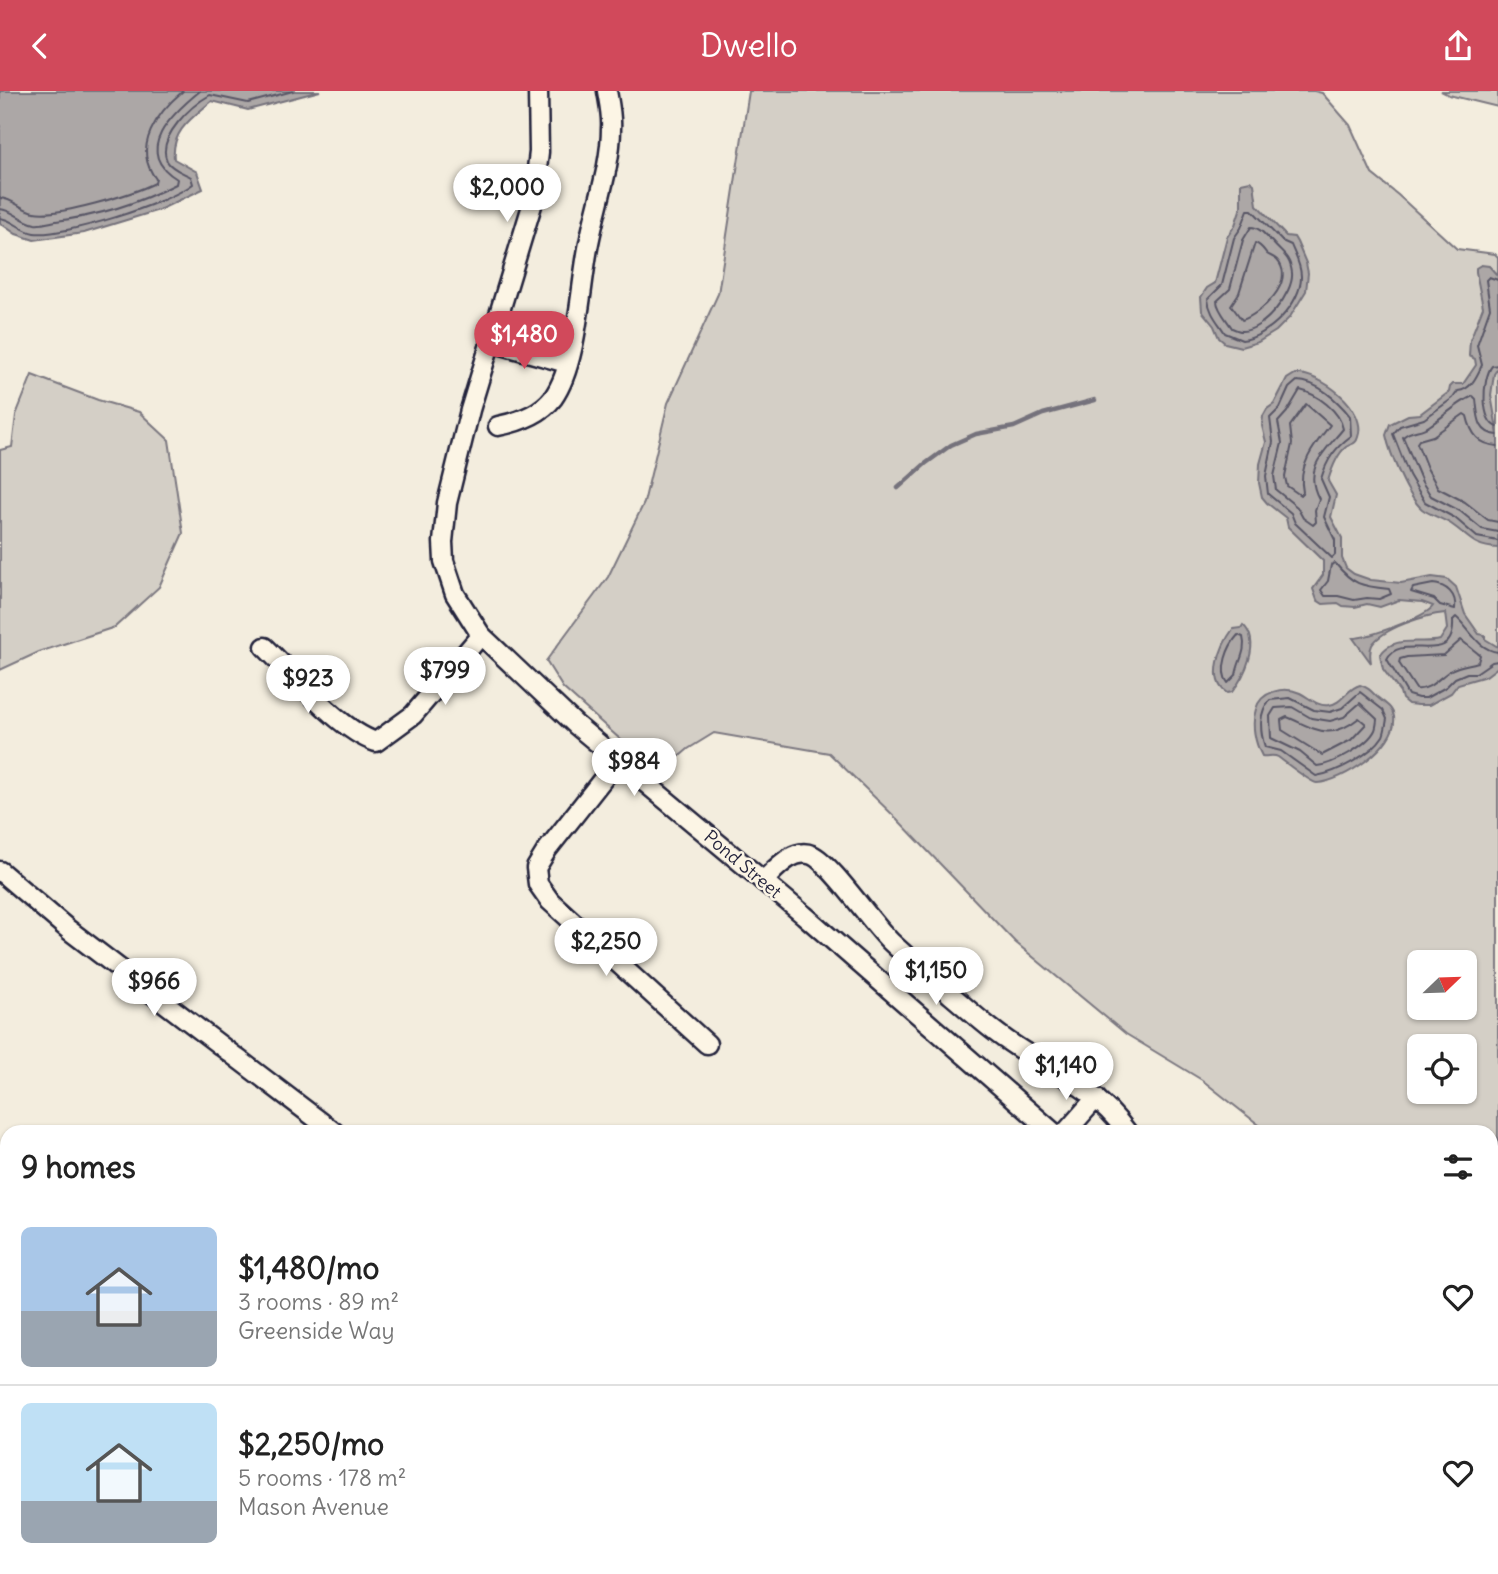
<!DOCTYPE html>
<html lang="en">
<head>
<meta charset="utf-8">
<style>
	:root { --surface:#fff; --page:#f6f6f6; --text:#222; --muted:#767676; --line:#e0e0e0; --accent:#d1495b }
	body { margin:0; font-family:Delius,sans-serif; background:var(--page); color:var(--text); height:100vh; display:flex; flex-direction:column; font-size:26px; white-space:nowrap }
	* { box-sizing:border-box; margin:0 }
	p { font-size:23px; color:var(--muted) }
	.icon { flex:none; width:38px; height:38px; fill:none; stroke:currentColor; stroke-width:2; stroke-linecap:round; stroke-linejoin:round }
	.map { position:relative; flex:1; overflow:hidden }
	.sheet { position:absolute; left:0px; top:1034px; width:1498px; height:450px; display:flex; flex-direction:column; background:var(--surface); border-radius:21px 21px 0 0; box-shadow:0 2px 5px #0004 }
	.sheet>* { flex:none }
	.needle { width:46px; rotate:67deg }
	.tools { position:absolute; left:1407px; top:859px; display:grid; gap:14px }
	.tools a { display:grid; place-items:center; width:70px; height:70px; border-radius:10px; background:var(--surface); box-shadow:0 2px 5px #0004; font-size:35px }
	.price { position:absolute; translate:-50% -60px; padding:0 16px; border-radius:24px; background:#fff; color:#222; font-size:23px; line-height:46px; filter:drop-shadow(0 2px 4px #0008) }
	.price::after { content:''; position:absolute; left:50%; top:42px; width:21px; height:16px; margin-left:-10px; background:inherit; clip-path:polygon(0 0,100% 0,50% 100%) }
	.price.on { background:var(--accent); color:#fff }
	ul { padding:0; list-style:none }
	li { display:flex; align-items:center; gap:21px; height:175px; padding:0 21px }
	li+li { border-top:2px solid var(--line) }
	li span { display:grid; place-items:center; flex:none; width:196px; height:140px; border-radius:10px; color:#555 }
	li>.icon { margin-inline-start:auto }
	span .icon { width:84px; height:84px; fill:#fffc; stroke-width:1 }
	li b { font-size:30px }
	h2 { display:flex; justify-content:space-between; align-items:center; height:84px; padding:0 21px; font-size:30px }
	header { display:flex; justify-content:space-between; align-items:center; height:91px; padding:0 21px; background:var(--accent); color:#fff; font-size:32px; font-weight:600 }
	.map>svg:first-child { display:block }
</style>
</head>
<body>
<header><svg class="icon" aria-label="back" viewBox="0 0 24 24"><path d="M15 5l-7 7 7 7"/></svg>Dwello<svg class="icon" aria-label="share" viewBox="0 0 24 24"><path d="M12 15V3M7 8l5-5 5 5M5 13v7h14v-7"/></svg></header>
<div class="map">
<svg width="1498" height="1483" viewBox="0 0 1498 1483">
	<rect width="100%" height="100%" fill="#f3edde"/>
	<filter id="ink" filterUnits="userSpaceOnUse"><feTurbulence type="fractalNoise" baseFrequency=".0143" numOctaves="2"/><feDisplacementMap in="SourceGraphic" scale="14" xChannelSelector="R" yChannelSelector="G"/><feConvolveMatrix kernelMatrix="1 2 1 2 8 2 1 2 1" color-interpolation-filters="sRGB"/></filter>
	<g filter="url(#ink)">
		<g fill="#d4cfc6" stroke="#7b7880" stroke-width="2" fill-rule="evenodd">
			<path d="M749 0H1314L1322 2 1350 34 1372 83 1398 104 1457 158 1495 163 1498 166V1232L1491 1228V1041H1268L1202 989 1126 943 1015 851 898 729 829 662 714 642 688 658 659 683 563 597 546 570 608 486 644 412 668 312 718 203ZM1419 872H1465V917H1419ZM1419 956H1465V1001H1419Z"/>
			<path d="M1441 0H1498V16L1449 4Z"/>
			<path d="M32 284 98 309 139 321 169 349 183 442 159 496 115 536 39 561 0 579V359L12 356 16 324Z"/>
			<path d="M0 1146 7 1158V1234L0 1236Z"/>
		</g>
		<g fill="#aca7a6" stroke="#75727b" stroke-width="2">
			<path d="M0 0H320L248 19 212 10C192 27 171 40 174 68L197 81 203 98 159 119 84 142 34 149 16 143 0 132Z"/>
			<path d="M1250 90 1254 93 1257 114 1286 145 1294 146 1297 151 1306 172 1308 182 1306 200 1290 226 1276 240 1258 251 1241 256 1225 252 1219 247 1214 235 1202 220 1201 206 1207 197 1215 192 1227 146 1235 134 1241 116V92Z"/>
			<path d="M1481 174 1489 175 1498 185V277L1494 283 1491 304 1498 344V457C1473 456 1470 446 1451 433 1442 427 1430 424 1422 418 1407 405 1390 363 1386 344L1390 333 1408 324 1420 323 1449 301 1450 296 1453 293H1463L1476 274 1475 268 1469 265 1470 249 1483 216 1476 181V177Z"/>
			<path d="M1295 283C1320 281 1368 318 1358 346 1356 354 1351 352 1346 356 1337 363 1331 380 1328 390L1336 404 1331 426 1342 447V467L1346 477 1354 483 1371 489 1401 492 1432 486 1447 488 1456 496 1465 523 1479 543 1485 544V548L1498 556V576L1486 585 1458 593 1451 602 1429 614H1418L1408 613 1402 608 1400 601 1383 578 1380 564C1394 543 1420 554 1440 549L1447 538 1445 522C1425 524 1383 537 1372 554 1369 560 1370 566 1371 572L1353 547C1367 547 1426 526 1433 515L1422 511 1399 509 1380 516 1367 513 1355 516 1343 515 1338 512 1323 513 1317 509 1313 498 1323 484V470L1288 436 1286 427 1267 412 1262 406 1259 392 1260 373 1266 351 1262 335 1263 325 1267 318 1274 313 1287 288Z"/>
			<path d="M1243 534C1262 551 1244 586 1232 601L1227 602C1207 589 1221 554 1233 538L1241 537Z"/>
			<path d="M1360 594C1369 597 1371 600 1377 606 1384 612 1393 616 1394 626 1398 655 1342 691 1317 692 1311 692 1285 671 1278 666 1273 663 1267 666 1262 665 1255 652 1251 633 1256 618 1261 600 1284 595 1300 602 1310 607 1318 616 1329 614 1342 613 1347 597 1360 594Z"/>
		</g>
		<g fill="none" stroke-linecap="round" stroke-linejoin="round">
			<g stroke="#595766" stroke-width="2">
				<path d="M0 107C14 108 21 119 34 121 57 126 133 103 155 92L156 88C131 56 158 21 183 0"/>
				<path d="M0 118C13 119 21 130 35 133 41 134 50 131 56 130 97 125 139 112 176 93L177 88C131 60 173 22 200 0"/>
				<path d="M1248 119H1252L1282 150 1291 154C1295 164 1301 174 1301 185 1302 212 1268 246 1242 249L1225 242C1218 231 1209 222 1208 208L1222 194 1234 147 1241 137Z"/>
				<path d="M0 127C12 128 21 140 34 142 64 146 169 112 193 93L191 86C184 82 171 78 167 70 156 46 192 14 210 4L248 12 293 0"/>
				<path d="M1251 136C1260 136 1266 145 1272 151 1282 163 1290 165 1292 182 1294 202 1263 240 1242 240 1240 240 1234 238 1232 237 1227 229 1217 218 1217 210L1230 198 1243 149Z"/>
				<path d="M1255 152C1261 154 1263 158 1267 163 1270 165 1274 166 1277 169 1297 191 1260 223 1242 229L1231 214 1239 202Z"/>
				<path d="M1498 189 1489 186 1486 189 1490 217 1477 254 1482 274C1477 285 1471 299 1458 300L1453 307 1424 328 1400 335 1393 343 1409 384 1425 411 1455 427 1477 446 1498 450"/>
				<path d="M1498 274 1492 275C1482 287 1480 333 1498 336"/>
				<path d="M1297 290C1317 290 1338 310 1350 325L1351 345C1335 357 1327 368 1321 388L1329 406 1324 426 1335 449V464L1332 467 1295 432 1291 422 1268 403 1266 385 1273 351 1270 327 1280 317 1289 297Z"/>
				<path d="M1300 299C1317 303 1340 320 1343 338 1326 359 1302 377 1319 408L1315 419 1316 431 1313 434 1303 427 1297 416 1276 399 1274 385 1282 352 1278 331 1287 321Z"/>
				<path d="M1306 313 1330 334C1315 353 1297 375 1303 401L1300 404 1287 395 1285 386 1292 353 1290 335Z"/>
				<path d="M1498 344C1477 343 1478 324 1476 308L1473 305C1457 312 1443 326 1429 335 1421 341 1411 338 1403 346L1422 391 1431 405 1460 420 1482 438 1498 441"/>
				<path d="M1498 355C1479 354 1471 343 1467 325L1464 323 1433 345 1419 349 1417 352 1427 377 1438 397 1465 411 1488 429 1498 431"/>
				<path d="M1335 472C1353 494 1361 495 1389 498L1391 503 1379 508 1367 507 1354 509 1338 505H1325L1321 499 1328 490 1331 474Z"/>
				<path d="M1433 493C1447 494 1457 504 1455 518L1440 514 1434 508 1411 501 1413 497Z"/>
				<path d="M1238 544 1243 546C1247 560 1238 570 1236 584L1228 592C1218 579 1228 555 1238 544Z"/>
				<path d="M1461 549 1480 564 1478 571C1469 574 1460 574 1451 579 1439 586 1430 600 1416 598L1399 572 1400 568 1407 566 1444 564Z"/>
				<path d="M1498 561C1477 558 1470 538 1456 526L1453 529C1456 580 1401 539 1387 568L1408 604 1418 607H1426L1446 596 1455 587 1467 582H1476L1492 571 1498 570"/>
				<path d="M1360 601 1383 619 1387 628C1386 633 1385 641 1383 645 1372 663 1336 682 1316 685L1281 660 1265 656C1260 641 1258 621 1270 609L1290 607 1314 619 1330 621 1342 617Z"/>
				<path d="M1360 612 1377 628C1377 630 1376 637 1375 639 1368 654 1332 674 1317 675L1300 661 1271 647 1270 625 1275 617 1292 616 1311 627 1330 630 1344 626Z"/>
				<path d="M1287 626C1316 638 1329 651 1359 627L1366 633 1351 649 1322 664 1282 639 1281 629Z"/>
			</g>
			<path stroke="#75727b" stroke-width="4.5" d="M898 397 925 373 951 354 976 343 1014 336 1043 323 1095 309"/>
			<g stroke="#22223b" stroke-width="23">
				<g id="minor">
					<path d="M538 0 539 61 533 111 470 319 447 412 443 451 444 470 455 503 481 544 576 634 804 824 1053 1041"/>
					<path d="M491 251 567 272"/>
					<path d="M498 335C518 331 540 324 553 307 578 272 580 195 589 152 596 115 611 75 611 37 612 25 609 12 607 0"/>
					<path d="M265 556C294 584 339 639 376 651L413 624 481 544"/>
					<path d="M618 669 547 759 536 777 538 793 550 810 707 953"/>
					<path d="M0 780 69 839 334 1041"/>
					<path d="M763 790C775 779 793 756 812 764 831 772 872 833 891 851 910 869 931 886 951 904 969 919 986 935 1005 948 1051 981 1091 992 1127 1041"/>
					<path d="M1066 1041 1096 1007"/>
					<path d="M883 1477 891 1483"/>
					<path d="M1075 1477 1082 1483"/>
					<path d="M1313 1477 1320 1483"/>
				</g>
			</g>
			<g stroke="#22223b" stroke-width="26">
				<g id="major">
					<path d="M1491 1406 1498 1402"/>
					<path d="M1368 1483 1376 1477"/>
				</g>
			</g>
			<use href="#minor" stroke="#fcf5e5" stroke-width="18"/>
			<use href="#major" stroke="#fcf5e5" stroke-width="21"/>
		</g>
	</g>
	<g text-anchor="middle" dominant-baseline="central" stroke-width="5" stroke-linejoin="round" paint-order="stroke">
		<g font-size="18" fill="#22223b" stroke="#fcf5e5">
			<text transform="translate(743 773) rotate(40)">Pond Street</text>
		</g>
	</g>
</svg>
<div class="tools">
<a><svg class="needle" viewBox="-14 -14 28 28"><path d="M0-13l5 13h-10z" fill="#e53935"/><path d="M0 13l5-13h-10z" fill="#767676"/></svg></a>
<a><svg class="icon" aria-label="locate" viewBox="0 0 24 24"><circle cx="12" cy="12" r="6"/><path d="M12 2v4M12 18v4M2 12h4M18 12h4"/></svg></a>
</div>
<b class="price" style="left:507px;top:133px">$2,000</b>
<b class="price on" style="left:524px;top:280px">$1,480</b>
<b class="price" style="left:445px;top:616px">$799</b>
<b class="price" style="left:308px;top:624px">$923</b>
<b class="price" style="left:634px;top:707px">$984</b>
<b class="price" style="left:606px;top:887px">$2,250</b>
<b class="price" style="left:936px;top:916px">$1,150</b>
<b class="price" style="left:154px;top:927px">$966</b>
<b class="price" style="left:1066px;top:1011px">$1,140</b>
<section class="sheet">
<h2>9 homes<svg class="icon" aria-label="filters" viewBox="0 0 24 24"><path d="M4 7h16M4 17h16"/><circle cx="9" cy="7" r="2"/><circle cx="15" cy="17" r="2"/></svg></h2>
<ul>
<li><span style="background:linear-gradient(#a9c7e8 60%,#9aa5b1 0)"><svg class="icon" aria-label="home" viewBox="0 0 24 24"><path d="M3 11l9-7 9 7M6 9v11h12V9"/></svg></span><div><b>$1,480/mo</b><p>3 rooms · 89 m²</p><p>Greenside Way</p></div><svg class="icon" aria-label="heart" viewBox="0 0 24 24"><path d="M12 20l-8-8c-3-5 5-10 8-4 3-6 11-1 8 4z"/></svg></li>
<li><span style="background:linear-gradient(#bfe0f5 70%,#9aa5b1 0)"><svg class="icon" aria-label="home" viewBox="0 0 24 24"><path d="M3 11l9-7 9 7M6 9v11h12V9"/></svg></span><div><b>$2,250/mo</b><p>5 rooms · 178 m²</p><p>Mason Avenue</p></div><svg class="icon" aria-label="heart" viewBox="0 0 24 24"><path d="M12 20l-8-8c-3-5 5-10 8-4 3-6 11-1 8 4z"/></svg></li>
</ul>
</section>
</div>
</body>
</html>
